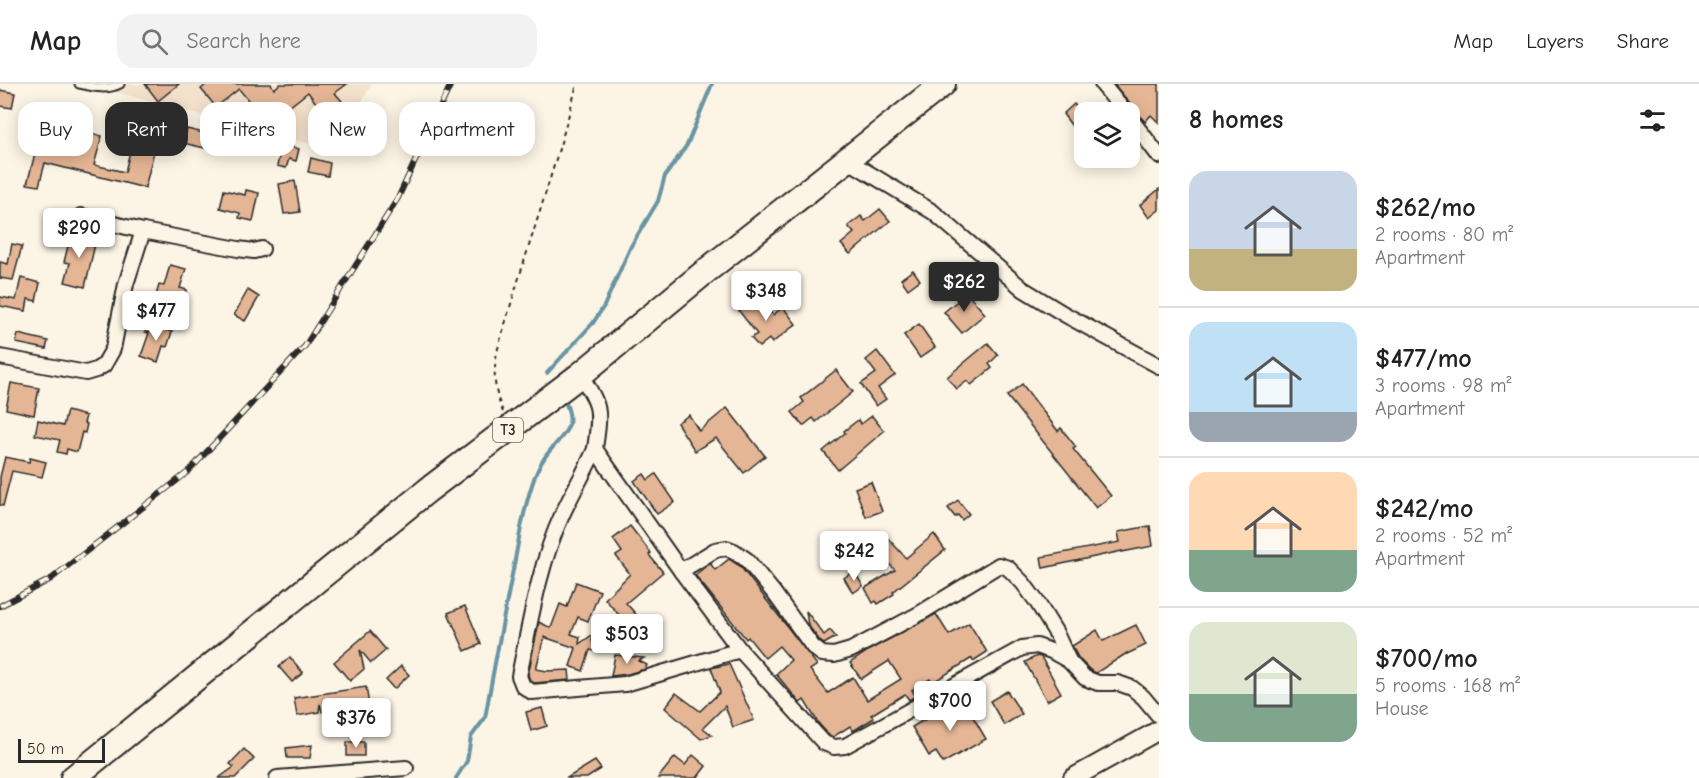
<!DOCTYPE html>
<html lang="en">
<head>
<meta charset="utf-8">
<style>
	:root { --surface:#fff; --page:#f2f2f2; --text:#222; --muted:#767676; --line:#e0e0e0; --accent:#2b2b2b }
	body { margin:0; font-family:"Comic Neue",sans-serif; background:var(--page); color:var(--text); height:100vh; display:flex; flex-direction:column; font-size:22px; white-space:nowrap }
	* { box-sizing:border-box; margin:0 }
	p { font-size:20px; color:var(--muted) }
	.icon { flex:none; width:33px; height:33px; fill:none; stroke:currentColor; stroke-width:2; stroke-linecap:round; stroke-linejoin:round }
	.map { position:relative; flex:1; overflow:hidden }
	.side { display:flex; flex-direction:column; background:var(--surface); width:540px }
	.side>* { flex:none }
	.guide { position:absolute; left:18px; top:18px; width:570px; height:54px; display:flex; gap:12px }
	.tools { position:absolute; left:1074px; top:18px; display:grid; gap:12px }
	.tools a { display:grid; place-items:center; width:66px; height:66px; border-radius:12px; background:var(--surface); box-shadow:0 3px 15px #0003; font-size:30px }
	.scale { position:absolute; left:18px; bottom:15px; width:87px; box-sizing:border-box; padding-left:6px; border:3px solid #2b2b2b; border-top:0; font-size:16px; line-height:21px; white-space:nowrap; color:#2b2b2b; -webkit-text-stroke:4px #fcf5e5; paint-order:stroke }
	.price { position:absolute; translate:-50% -51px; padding:0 14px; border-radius:6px; background:#fff; color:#222; font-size:20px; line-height:39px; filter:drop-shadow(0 2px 3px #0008) }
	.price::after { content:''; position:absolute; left:50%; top:36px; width:18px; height:14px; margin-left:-9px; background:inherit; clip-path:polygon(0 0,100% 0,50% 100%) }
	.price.on { background:var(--accent); color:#fff }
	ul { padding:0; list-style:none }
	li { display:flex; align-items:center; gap:18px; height:150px; padding:0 30px }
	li+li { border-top:2px solid var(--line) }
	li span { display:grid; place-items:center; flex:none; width:168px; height:120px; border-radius:18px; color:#555 }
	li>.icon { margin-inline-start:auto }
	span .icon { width:72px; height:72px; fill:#fffc; stroke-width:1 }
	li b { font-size:26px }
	h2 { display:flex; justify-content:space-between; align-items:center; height:72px; padding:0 30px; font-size:26px }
	.pill { padding:0 21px; border-radius:18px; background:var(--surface); box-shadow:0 3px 15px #0003; font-size:21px; line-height:54px }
	.pill.on { background:var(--accent); color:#fff }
	header { display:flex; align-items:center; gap:36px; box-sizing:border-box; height:84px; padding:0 30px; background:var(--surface); border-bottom:2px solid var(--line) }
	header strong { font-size:28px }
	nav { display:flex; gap:33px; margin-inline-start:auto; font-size:21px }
	.search { width:420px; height:54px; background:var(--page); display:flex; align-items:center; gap:15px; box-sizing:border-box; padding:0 21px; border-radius:18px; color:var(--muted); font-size:22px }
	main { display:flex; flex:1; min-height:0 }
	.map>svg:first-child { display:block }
</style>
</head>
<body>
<header>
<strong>Map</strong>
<div class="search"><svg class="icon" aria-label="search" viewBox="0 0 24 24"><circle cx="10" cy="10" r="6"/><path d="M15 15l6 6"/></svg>Search here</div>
<nav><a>Map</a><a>Layers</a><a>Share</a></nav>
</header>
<main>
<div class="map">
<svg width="1159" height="694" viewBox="0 0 1159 694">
	<rect width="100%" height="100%" fill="#fcf5e5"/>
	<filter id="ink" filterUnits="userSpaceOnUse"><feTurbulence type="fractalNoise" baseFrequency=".0167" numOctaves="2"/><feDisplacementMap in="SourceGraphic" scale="12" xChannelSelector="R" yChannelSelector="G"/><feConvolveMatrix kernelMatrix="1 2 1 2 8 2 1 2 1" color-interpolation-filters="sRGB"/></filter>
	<g filter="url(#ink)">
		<path fill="#f5e2cd" d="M85 0H372L334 66Z"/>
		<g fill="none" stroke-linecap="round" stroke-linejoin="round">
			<g stroke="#6994a4" stroke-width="4">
				<path d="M547 289 593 239 604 222 631 162 658 117 665 92 687 61 712 0"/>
				<path d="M456 694 467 677 471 653 485 634C494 584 503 535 513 486 519 455 524 422 535 392 538 385 543 375 548 369 565 348 578 342 563 313"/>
			</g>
		</g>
		<g fill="#e5b696" stroke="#2b2b2b" stroke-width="1.5">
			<path d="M145 0H179L158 17Z"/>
			<path d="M207 0H271L274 5 280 0H347L335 9 342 17 324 30 308 8 265 42 250 24 253 22 239 5 216 23 201 5Z"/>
			<path d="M1114 0H1159V39L1151 31 1145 38Z"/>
			<path d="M0 6 15 9 12 24 0 22Z"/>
			<path d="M1074 20 1084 32V44L1078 50 1063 30Z"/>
			<path d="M58 40 102 52 94 81 125 88 130 67 117 64 119 55 155 63 145 104 45 79 39 102 27 100 36 66 50 70Z"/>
			<path d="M187 45 212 51 209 65 183 59Z"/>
			<path d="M282 60 299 65 296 77 289 75 286 84 277 82Z"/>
			<path d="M311 74 330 79 328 92 308 88Z"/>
			<path d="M295 97 300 128 284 130 279 100Z"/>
			<path d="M1159 105V126L1149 134 1140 121Z"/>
			<path d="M224 106 245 111 246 106 259 109 253 137 239 134 240 129 220 124Z"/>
			<path d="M880 125 890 137 850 170 841 160 854 149 848 142 861 132 865 137Z"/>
			<path d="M71 150 96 156 85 203 65 198 70 179 64 178Z"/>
			<path d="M12 160 22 162 13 196 0 194V178L8 180Z"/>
			<path d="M170 181 186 185 180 204 187 206 183 223 155 215 159 201 164 202Z"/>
			<path d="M913 186 920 196 908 205 901 195Z"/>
			<path d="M21 194 40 199 36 217 28 215 26 227 0 222V213L16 216Z"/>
			<path d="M248 206 259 213 245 237 234 231Z"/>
			<path d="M967 209 985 230 962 249 944 228Z"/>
			<path d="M758 212 773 231 783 223 796 240 772 259 769 255 759 263 751 254 757 250 739 227Z"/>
			<path d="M148 239 172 248 167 263 163 262 158 278 141 272 149 249 145 248Z"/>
			<path d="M919 240 935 263 920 274 904 251Z"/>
			<path d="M18 250 48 257 46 265 16 259Z"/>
			<path d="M988 259 998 271 989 280 992 284 971 301 967 297 957 305 947 293Z"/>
			<path d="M877 267 895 291 878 304 886 315 876 322 861 300 876 289 866 276Z"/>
			<path d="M836 286 853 308 816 338 813 334 803 342 792 328 804 318 801 314Z"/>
			<path d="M11 299 39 304 34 331 6 325Z"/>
			<path d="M1022 300 1058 347 1061 344 1076 363 1073 365 1111 412 1096 424 1007 312Z"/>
			<path d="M727 324 765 372 744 389 716 354 695 367 677 339 689 331 699 347Z"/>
			<path d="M67 327 86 332 84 339 87 340 85 349 82 348 77 368 67 365 66 370 57 368 60 356 35 351 38 336 63 342Z"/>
			<path d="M872 332 884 347 838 386 823 367 845 349 844 347 858 336 861 340Z"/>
			<path d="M5 373 29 378 30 374 46 378 42 393 12 387 3 422 0 421V393Z"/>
			<path d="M644 390 648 396 656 390 675 418 657 430 634 397Z"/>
			<path d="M871 398 882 427 866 433 855 404Z"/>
			<path d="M958 416 969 430 962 436 958 431 955 433 948 424Z"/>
			<path d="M630 442 651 469 649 471 663 488 626 519 648 544 635 556 604 543 620 532 605 515 630 490 616 472 622 468 613 455Z"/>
			<path d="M1150 442 1153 462 1122 468V467L1043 484 1041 473 1120 458 1118 448Z"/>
			<path d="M934 450 945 466 893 508 894 510 878 520 876 517 873 519 865 504 895 486 873 463 885 451 906 474Z"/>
			<path d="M729 475 740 482 817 581 810 586 828 609 853 593 867 616 901 595 889 577 861 595 850 579 871 565 936 530 949 551 969 539 987 568 973 577 972 574 932 599 930 595 912 606 916 612 909 616 905 610 871 631 874 634 853 647 850 642 833 653 829 651 819 640 804 616 800 619 776 590 791 576 779 562 765 574 748 553 746 555 695 491 710 479 715 486Z"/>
			<path d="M854 487 863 502 853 509 844 494Z"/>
			<path d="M576 498 600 507 588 537 578 533 571 550 580 553 579 560 595 549 592 557 598 559 595 567 590 566 583 587 570 582 576 564 544 553 536 585 547 587 569 586 570 596 534 599 530 596 528 591 539 538 551 544 560 520 567 523Z"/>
			<path d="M465 522 481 560 465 567 448 529Z"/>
			<path d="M806 527 824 551 830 546 836 553 824 560 820 557 808 541Z"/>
			<path d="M1136 541 1146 561 1127 570V569L1096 589 1090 586 1079 575 1072 562 1097 546 1103 557Z"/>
			<path d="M370 547 386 566 371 579 360 566 364 585 350 597 334 578Z"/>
			<path d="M615 571 644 574 639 577 647 581 645 585 628 590 611 592Z"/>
			<path d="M1037 572 1041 573 1061 609 1047 617 1025 578Z"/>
			<path d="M290 573 303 589 292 598 279 583Z"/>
			<path d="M729 580 754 636 733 643 725 622 703 644 712 651 701 655 665 624 676 609 700 627 720 608 711 584Z"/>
			<path d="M401 582 409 591 394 605 386 596Z"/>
			<path d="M366 603 369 621 322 628 320 620 319 628 297 632 294 614Z"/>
			<path d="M1007 607 1022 630 1004 641 990 617Z"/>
			<path d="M962 614 986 655 943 679 936 668 929 672 912 643Z"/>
			<path d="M542 624 547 642 531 647 526 628Z"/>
			<rect x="347" y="658" width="17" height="14"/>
			<path d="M312 661 310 674H287L286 664Z"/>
			<path d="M244 665 254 675 235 694H219L234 683 230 680Z"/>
			<path d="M693 671 706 682 697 694H658L675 673 685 681Z"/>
			<path d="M595 677 601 685 587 694H567Z"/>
		</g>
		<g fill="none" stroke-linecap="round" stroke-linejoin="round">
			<g stroke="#2b2b2b" stroke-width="11">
				<path id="lane" d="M79 0C93 3 106 7 120 0"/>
			</g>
			<g stroke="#2b2b2b" stroke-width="18">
				<g id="street">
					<path d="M1102 0 1125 28"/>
					<path d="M1130 34 1159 72"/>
					<path d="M847 76 933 128 1023 205 1064 230 1159 282"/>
					<path d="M81 132 143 147 238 165 254 167 262 165"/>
					<path d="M0 273 86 289 96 286 104 281 113 265 126 200 143 147"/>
					<path d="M580 291C602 322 600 328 595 365L681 487 740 566 824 659 834 663 845 662 1022 564 1037 562 1051 567 1069 577 1085 594 1098 599H1118L1132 604 1143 613 1159 632"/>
					<path d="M595 365C585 388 572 409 562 431 539 481 530 539 519 592L523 602 532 608 625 600 740 566"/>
					<path d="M681 487 715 466 726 464 734 467 747 476 774 509 813 563 822 570 834 571 851 566 919 530 999 481 1008 484 1023 499 1037 518 1056 549 1069 577"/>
					<path d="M277 694 406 684"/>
				</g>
			</g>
			<g stroke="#2b2b2b" stroke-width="22">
				<path id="secondary" d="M1073 694 1159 646"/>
			</g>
			<g stroke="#2b2b2b" stroke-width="28">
				<path id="highway" d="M73 694 428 406 580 291 706 187 943 0"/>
			</g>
			<path stroke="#2b2b2b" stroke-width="2" stroke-dasharray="4.5 4.5" stroke-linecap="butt" d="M503 328C494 307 493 291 497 268 522 178 554 90 577 0"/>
			<use href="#lane" stroke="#fcf5e5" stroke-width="7"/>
			<use href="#street" stroke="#fcf5e5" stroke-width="14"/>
			<use href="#secondary" stroke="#fcf5e5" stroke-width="18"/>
			<use href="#highway" stroke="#fcf5e5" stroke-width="24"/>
			<g stroke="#2b2b2b" stroke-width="6">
				<path id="rail" d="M0 522 51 495 188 388 305 262 398 114 451 0"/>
			</g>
			<use href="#rail" stroke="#fcf5e5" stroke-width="4" stroke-dasharray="11" stroke-linecap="butt"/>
		</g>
	</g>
	<g text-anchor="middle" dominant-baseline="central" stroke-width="4.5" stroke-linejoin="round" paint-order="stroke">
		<rect fill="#fcf5e5" stroke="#6a6863" stroke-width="1.5" x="493" y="334" width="30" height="24" rx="4.5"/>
		<g font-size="15" font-weight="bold" fill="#2b2b2b">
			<text x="508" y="346">T3</text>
		</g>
	</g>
</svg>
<div class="tools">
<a><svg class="icon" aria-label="layers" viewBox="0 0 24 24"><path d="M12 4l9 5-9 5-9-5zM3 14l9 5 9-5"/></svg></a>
</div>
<div class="scale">50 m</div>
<b class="price" style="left:79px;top:175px">$290</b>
<b class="price on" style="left:964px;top:229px">$262</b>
<b class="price" style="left:766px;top:238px">$348</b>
<b class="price" style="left:156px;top:258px">$477</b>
<b class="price" style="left:854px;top:498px">$242</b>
<b class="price" style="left:627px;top:581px">$503</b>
<b class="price" style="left:950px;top:648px">$700</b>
<b class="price" style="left:356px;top:665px">$376</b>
<div class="guide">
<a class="pill">Buy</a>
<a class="pill on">Rent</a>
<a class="pill">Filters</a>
<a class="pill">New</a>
<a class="pill">Apartment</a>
</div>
</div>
<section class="side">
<h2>8 homes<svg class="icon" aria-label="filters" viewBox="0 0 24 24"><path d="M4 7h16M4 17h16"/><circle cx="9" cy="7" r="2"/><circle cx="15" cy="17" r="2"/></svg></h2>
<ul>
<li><span style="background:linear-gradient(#c9d6e8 65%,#c2b280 0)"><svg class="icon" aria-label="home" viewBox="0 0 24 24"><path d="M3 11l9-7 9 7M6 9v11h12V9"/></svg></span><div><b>$262/mo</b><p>2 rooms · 80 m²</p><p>Apartment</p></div></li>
<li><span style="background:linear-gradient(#bfe0f5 75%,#9aa5b1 0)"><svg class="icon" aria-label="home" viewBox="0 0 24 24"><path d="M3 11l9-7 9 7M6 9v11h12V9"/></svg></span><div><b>$477/mo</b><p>3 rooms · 98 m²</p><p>Apartment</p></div></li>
<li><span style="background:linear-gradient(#ffd9b3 65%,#7fa58c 0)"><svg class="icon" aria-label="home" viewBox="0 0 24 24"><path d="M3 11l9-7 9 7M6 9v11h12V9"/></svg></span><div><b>$242/mo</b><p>2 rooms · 52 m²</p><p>Apartment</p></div></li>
<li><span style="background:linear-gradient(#dfe7d0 60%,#7fa58c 0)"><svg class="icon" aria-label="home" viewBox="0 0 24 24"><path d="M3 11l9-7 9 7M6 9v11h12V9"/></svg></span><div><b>$700/mo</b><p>5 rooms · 168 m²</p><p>House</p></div></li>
</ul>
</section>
</main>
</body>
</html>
